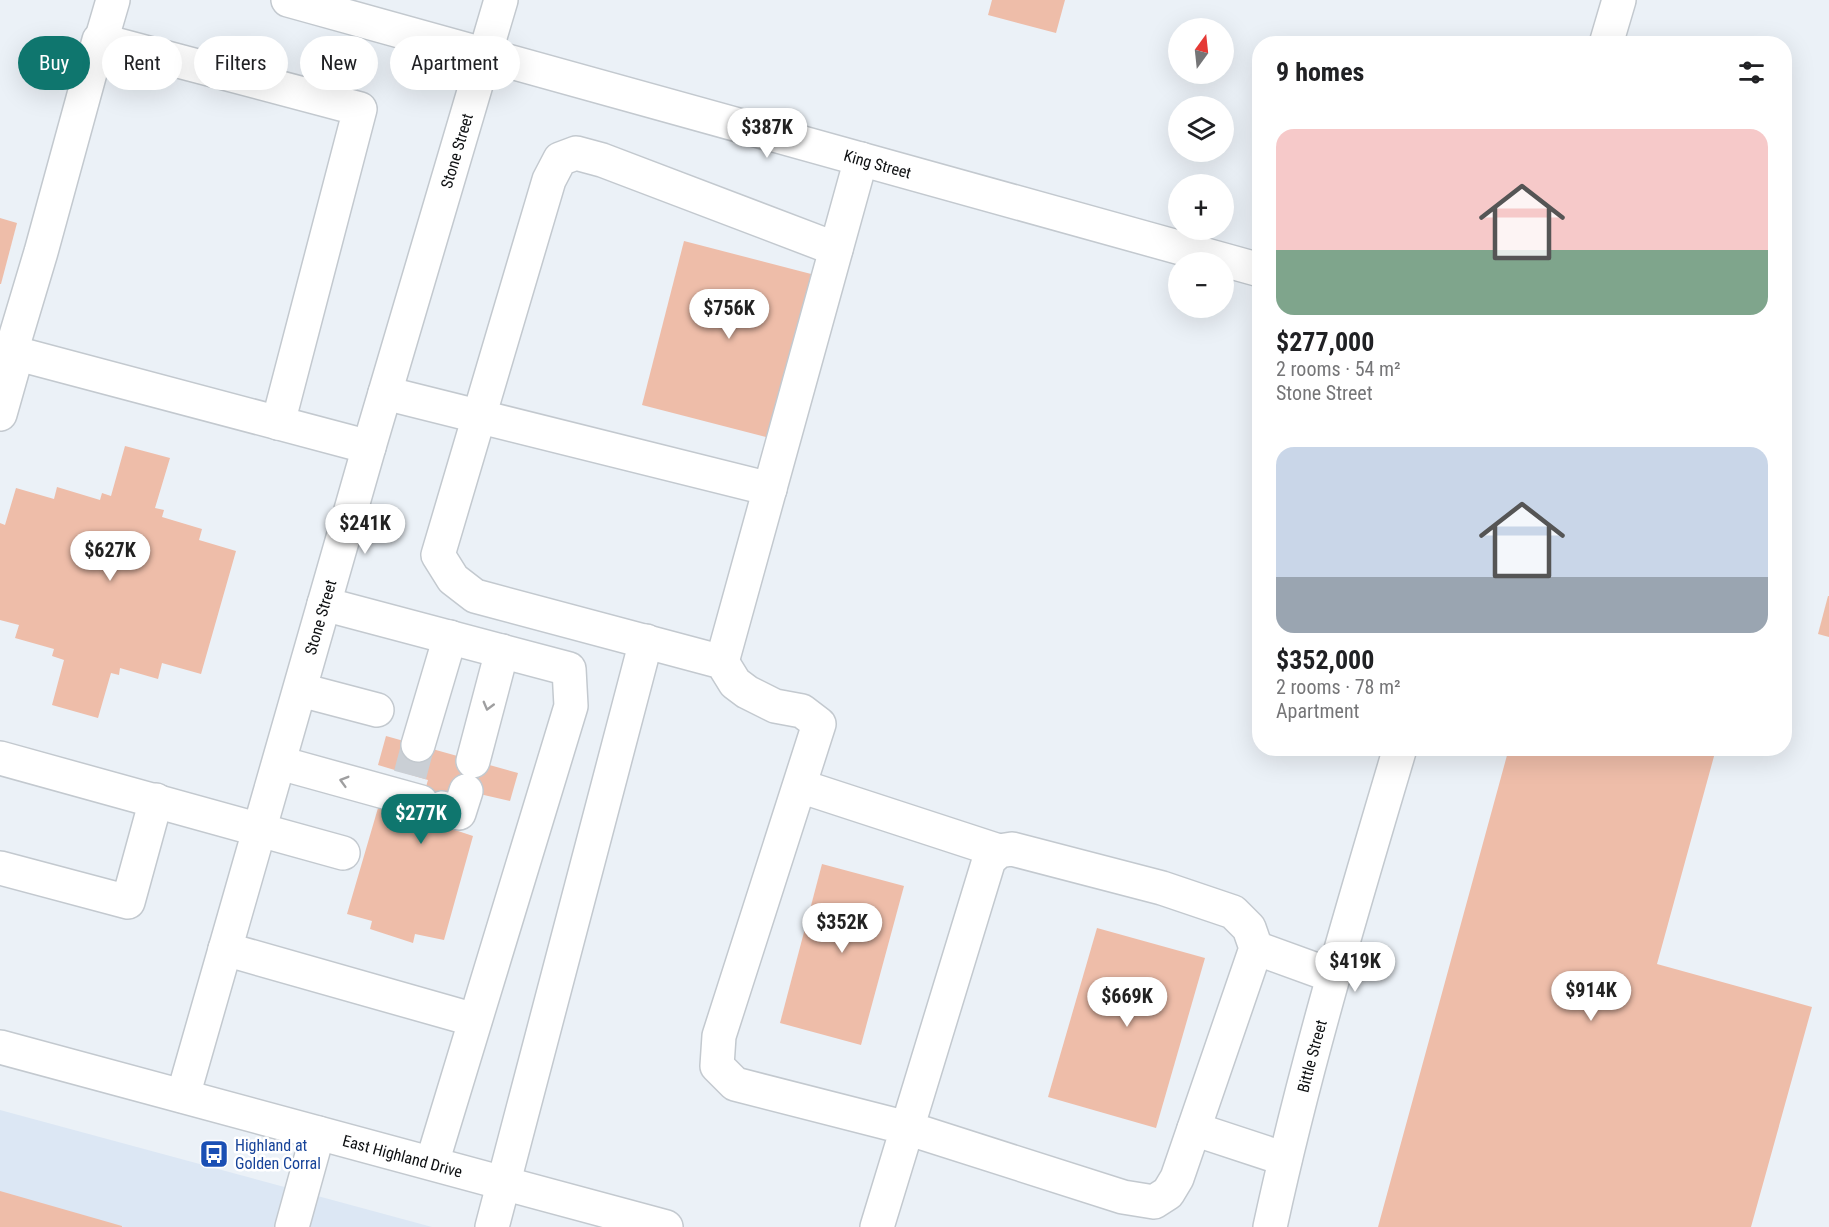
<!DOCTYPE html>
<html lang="en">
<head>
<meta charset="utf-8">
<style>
	:root { --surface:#fff; --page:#f6f6f6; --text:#202124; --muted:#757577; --accent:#0f766e }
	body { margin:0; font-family:"Roboto Condensed",sans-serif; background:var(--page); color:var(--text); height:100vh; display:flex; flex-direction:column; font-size:22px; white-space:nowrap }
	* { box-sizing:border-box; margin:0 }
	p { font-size:20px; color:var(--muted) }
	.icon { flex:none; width:33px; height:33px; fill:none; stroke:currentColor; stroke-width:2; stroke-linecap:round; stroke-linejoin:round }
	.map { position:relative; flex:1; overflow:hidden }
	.panel { position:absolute; left:1252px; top:36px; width:540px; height:720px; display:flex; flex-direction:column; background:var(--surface); border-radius:24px; box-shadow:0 6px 24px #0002 }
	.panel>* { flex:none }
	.guide { position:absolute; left:18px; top:36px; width:570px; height:54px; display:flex; gap:12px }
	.needle { width:39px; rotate:15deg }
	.tools { position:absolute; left:1168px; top:18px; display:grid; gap:12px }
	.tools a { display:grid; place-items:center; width:66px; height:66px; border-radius:50%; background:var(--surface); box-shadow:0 6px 24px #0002; font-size:30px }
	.price { position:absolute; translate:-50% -51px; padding:0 14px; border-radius:21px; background:#fff; color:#222; font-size:20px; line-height:39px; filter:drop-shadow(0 2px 3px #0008) }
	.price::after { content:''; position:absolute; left:50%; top:36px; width:18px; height:14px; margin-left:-9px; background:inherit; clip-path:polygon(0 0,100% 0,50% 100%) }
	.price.current { background:var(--accent); color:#fff }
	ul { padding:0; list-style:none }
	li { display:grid; align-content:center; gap:12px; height:318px; padding:0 24px }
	li span { display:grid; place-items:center; height:186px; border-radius:18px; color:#555 }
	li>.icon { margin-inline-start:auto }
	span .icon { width:108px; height:108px; fill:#fffc; stroke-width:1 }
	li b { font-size:26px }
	h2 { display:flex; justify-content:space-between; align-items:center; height:72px; padding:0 24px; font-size:26px }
	.chip { padding:0 21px; border-radius:27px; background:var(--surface); box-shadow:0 6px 24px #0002; font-size:21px; line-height:54px }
	.chip.current { background:var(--accent); color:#fff }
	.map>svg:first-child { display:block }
</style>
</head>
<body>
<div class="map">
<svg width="1829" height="1227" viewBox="0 0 1829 1227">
	<rect width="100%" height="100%" fill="#ebf1f7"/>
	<path fill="#dce7f4" d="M0 1110 432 1227H0Z"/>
	<g fill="#eebda9">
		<path d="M992 0H1065L1056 33 988 15Z"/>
		<path d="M0 218 17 223 1 284H0Z"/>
		<path d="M684 241 815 275 774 439 642 405Z"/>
		<path d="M125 446 170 458 155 508 164 510 162 517 202 529 199 540 236 551 201 674 162 663 158 679 120 668 119 675 111 673 98 718 52 705 64 660 52 656 54 649 15 638 19 625 0 620V523L5 525 16 488 54 499 57 487 100 500 102 493 111 496Z"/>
		<path d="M1828 596H1829V637L1818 634Z"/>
		<path d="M386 736 518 773 510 801 449 787 437 824 473 836 444 940 415 934 413 943 370 929 372 921 347 914 378 808 416 819 428 780 378 765Z"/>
		<path d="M1509 748 1716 749 1657 964 1812 1007 1751 1227H1378Z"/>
		<path d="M822 864 904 886 861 1045 780 1023Z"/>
		<path d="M1097 928 1205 958 1156 1128 1048 1097Z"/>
		<path d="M0 1191 122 1226V1227H0Z"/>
	</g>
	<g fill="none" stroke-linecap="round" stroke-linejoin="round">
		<path stroke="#cacfd5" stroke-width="33" stroke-dasharray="33 16" stroke-linecap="butt" d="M410 775 418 745"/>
		<g stroke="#c3c9cf" stroke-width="36">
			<g id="minor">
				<path id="s1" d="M288 0 1260 270"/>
				<path d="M101 41 113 0"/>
				<path d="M1606 44 1619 0"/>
				<path d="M836 249 602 160 576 153 560 159 549 180 438 555 453 579 475 596 722 662 735 683 747 692 775 706 802 711 819 724 719 1036 717 1066 735 1084 907 1128 1123 1197 1154 1202 1168 1193 1177 1178 1256 948 1249 928 1233 912 1162 888 1012 849 999 851 989 860 877 1227"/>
				<path d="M11 352 41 252 99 40 360 109 278 423"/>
				<path d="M0 355 11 352 369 447"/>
				<path d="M385 393 770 489"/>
				<path d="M0 414 17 354"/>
				<path d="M324 604 569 669 571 706 432 1163"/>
				<path d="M722 662 861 159"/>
				<path d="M301 690 377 710"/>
				<path d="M418 745 450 637"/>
				<path d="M0 758 343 853"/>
				<path d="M473 761 502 651"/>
				<path d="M280 763 421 802"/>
				<path d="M800 786 999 851"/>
				<path d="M442 808 459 813 466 791"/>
				<path d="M0 868 128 902 156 800"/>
				<path d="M1256 948 1333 976"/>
				<path d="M225 949 475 1020"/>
				<path id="s2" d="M183 1096 369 447 501 0"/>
				<path d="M1194 1129 1285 1159"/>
				<path d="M292 1227 318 1133"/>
				<path d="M492 1227 646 641"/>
				<path id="s3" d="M1270 1227C1305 1065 1353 907 1400 748"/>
			</g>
		</g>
		<g stroke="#c3c9cf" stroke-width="36">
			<g id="major">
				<path id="s4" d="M0 1047 666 1227"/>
			</g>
		</g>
		<use href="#minor" stroke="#fff" stroke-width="33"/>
		<use href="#major" stroke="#fff" stroke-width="33"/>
	</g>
	<defs><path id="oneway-chevron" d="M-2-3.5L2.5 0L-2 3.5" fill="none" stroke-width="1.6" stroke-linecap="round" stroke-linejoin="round" transform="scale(1.5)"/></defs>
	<g stroke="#9f9fa0">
		<use href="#oneway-chevron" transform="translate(488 706) rotate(105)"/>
		<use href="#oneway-chevron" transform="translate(344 781) rotate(-164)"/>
	</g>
	<defs>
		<g id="bus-square" transform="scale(1.5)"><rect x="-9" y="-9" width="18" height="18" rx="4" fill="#1a4fb4" stroke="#fff"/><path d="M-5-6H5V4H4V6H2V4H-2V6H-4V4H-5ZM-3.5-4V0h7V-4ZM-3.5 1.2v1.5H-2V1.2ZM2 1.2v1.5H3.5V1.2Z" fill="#fff"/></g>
	</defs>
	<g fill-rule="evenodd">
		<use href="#bus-square" x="214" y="1154"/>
	</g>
	<g text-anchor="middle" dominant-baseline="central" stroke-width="5" stroke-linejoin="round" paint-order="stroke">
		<g font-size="16" fill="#0e1012" stroke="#fff">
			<text stroke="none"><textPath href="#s2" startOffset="984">Stone Street</textPath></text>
			<text stroke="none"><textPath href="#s1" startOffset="612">King Street</textPath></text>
			<text stroke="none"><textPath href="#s2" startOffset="498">Stone Street</textPath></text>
			<text stroke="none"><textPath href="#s3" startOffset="176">Bittle Street</textPath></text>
			<text stroke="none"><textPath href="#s4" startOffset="417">East Highland Drive</textPath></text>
		</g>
		<g font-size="16" fill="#164399" stroke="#fff" text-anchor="start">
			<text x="235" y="1145">Highland at<tspan x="235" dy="18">Golden Corral</tspan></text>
		</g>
	</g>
</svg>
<div class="tools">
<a><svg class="needle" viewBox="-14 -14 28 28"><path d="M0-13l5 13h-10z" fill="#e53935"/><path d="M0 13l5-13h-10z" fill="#757577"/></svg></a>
<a><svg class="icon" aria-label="layers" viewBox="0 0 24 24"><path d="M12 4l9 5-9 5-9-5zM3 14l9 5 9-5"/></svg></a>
<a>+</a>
<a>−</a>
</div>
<b class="price" style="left:767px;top:159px">$387K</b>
<b class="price" style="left:729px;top:340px">$756K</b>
<b class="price" style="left:365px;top:555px">$241K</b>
<b class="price" style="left:110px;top:582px">$627K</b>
<b class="price current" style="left:421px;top:845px">$277K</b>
<b class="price" style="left:842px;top:954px">$352K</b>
<b class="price" style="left:1355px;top:993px">$419K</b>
<b class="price" style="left:1591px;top:1022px">$914K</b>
<b class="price" style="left:1127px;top:1028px">$669K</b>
<div class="guide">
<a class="chip current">Buy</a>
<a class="chip">Rent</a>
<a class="chip">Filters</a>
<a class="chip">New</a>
<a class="chip">Apartment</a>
</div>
<section class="panel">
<h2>9 homes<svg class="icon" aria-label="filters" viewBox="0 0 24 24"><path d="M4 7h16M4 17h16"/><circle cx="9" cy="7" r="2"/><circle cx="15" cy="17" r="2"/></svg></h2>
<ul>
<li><span style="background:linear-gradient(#f6c9c9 65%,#7fa58c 0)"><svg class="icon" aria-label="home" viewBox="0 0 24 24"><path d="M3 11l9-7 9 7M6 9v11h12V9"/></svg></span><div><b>$277,000</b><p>2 rooms · 54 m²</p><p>Stone Street</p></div></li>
<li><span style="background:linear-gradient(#c9d6e8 70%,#9aa5b1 0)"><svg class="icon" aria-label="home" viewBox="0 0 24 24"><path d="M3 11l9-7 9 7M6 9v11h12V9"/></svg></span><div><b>$352,000</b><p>2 rooms · 78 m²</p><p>Apartment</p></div></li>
</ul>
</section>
</div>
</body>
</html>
